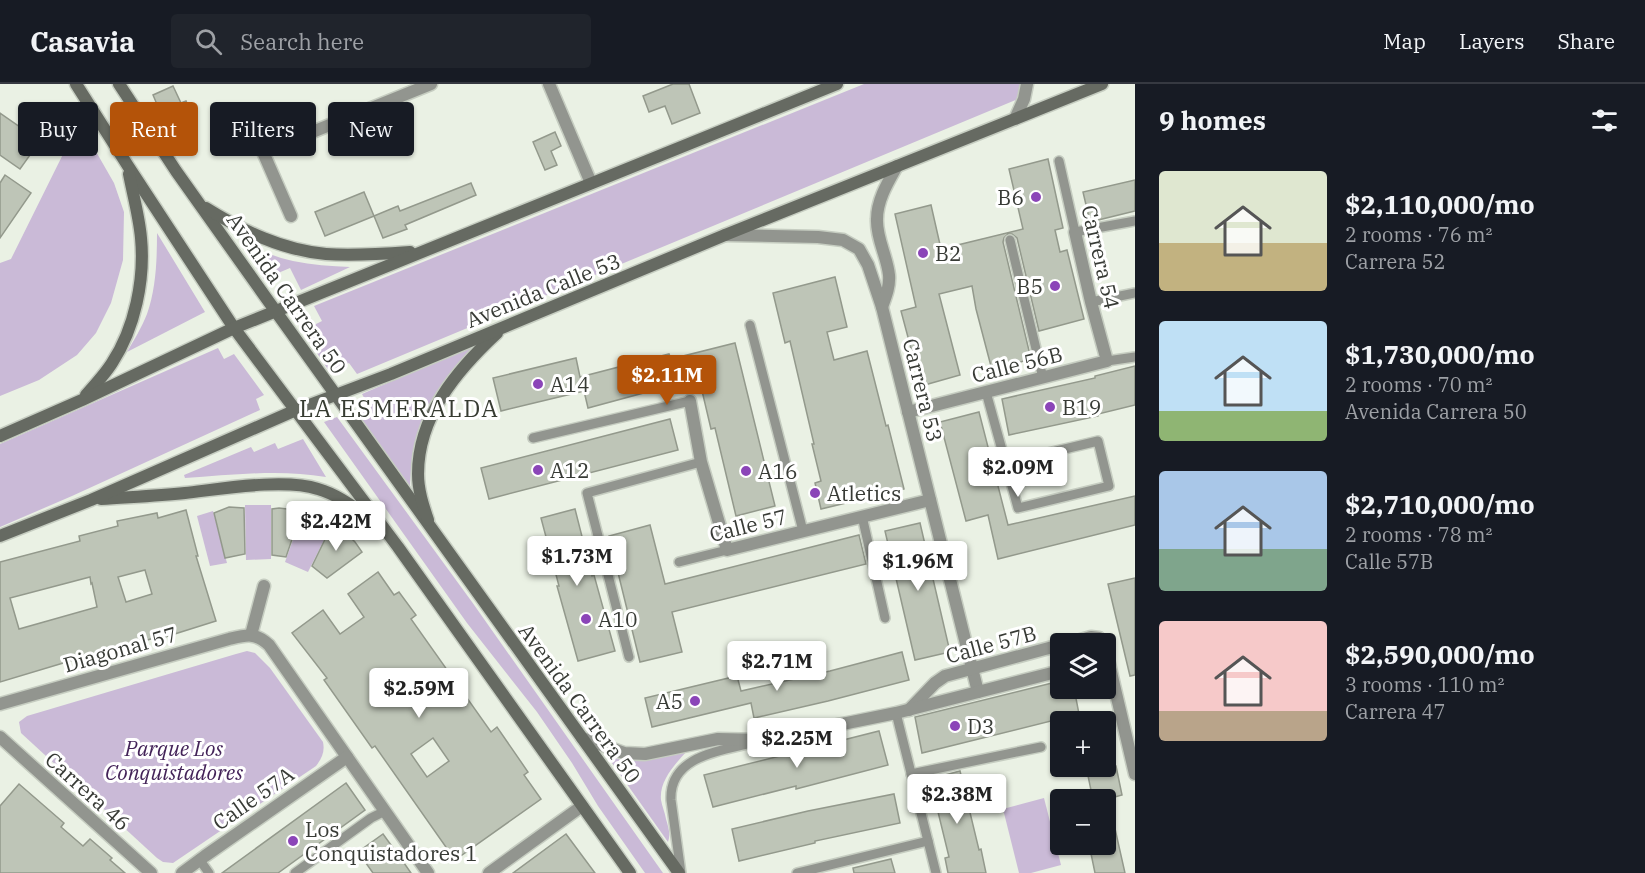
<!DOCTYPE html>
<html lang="en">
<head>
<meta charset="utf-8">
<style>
	:root { --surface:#171b24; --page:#20242c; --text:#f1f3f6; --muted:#9ea1a6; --line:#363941; --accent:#b45309 }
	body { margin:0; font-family:"IBM Plex Serif",serif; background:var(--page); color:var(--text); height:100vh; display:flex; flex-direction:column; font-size:22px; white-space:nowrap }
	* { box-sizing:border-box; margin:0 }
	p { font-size:20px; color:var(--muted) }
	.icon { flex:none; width:33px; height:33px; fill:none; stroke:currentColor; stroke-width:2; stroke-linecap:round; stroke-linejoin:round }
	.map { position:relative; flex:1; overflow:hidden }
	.panel { display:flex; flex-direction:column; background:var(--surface); width:510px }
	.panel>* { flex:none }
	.banner { position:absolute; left:18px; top:18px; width:570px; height:54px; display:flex; gap:12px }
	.controls { position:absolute; left:1050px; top:549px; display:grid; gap:12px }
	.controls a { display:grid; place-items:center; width:66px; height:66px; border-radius:6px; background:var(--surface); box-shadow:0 2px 4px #0004; font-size:30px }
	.price { position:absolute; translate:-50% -51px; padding:0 14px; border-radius:6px; background:#fff; color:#222; font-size:20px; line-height:39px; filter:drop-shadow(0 2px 3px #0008) }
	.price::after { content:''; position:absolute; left:50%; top:36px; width:18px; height:14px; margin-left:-9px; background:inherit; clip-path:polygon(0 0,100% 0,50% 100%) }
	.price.current { background:var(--accent); color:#fff }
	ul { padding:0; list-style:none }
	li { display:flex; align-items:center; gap:18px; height:150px; padding:0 24px }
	li span { display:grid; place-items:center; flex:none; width:168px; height:120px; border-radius:6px; color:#555 }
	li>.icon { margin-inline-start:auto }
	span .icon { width:72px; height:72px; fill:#fffc; stroke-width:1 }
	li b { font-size:26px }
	h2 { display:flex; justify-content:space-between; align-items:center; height:72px; padding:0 24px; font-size:26px }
	.chip { padding:0 21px; border-radius:6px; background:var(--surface); box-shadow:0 2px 4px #0004; font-size:21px; line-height:54px }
	.chip.current { background:var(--accent); color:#fff }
	header { display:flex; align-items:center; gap:36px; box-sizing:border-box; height:84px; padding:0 30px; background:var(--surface); border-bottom:2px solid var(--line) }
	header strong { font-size:28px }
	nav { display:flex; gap:33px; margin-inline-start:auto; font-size:21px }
	.search { width:420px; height:54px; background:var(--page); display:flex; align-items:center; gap:15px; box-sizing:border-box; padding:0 21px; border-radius:6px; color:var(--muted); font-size:22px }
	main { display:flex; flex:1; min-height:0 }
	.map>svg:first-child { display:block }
</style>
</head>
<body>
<header>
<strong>Casavia</strong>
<div class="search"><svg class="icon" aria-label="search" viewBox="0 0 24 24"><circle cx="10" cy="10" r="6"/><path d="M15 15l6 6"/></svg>Search here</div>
<nav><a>Map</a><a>Layers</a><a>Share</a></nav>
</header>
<main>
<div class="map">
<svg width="1135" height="789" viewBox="0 0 1135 789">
	<rect width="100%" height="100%" fill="#eaf1e4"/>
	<g fill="#cabad7">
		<path d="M864 0H1020V1L1018 15 357 290 349 279 329 287 302 247 322 237 314 222Z"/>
		<path d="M79 38 114 99 124 128 123 176 111 219 96 249 77 271 39 296 0 312V179L11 175Z"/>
		<path d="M157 149 205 228 127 268C134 256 142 243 147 230 156 205 157 176 157 149Z"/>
		<path d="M239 157C257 165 274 173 293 177 312 181 331 182 350 183L301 206 290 184 264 195Z"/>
		<path d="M475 261C433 306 410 346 410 409L355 331 369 323 362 310Z"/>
		<path d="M218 264 224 275 234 270 264 311 256 315 260 326 72 412 0 443V360Z"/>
		<path d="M337 333 472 518 663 789H645L598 722 572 679 537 628 467 539 324 338Z"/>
		<path d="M303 355 326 393C279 385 233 391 185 394L184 391 251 363 254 368 275 359 278 365Z"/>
		<path d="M245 421H271V475L246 476Z"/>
		<path d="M304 425 320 429 334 436 308 488 285 478Z"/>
		<path d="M213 427 227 479 210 482 197 432Z"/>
		<path d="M247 567 255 569 270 584 323 658C325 668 322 674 316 682L173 779 163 778 157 774 21 649 19 638 27 632 236 570Z"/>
		<path d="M687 667C675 680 659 697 661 716 662 722 665 729 666 735 668 742 671 750 668 758L607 672 626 677H640Z"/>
		<path d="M1044 714 1061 781 1031 789H1019L1003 725Z"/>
	</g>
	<g fill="#bec5b7" stroke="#93998c" stroke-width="1.5" fill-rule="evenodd">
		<path d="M673 0H689L700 29 672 40 665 22 649 28 643 12Z"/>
		<path d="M173 2 181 19 186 17 196 40 170 51 153 11Z"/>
		<path d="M0 29 40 57 20 85 0 71Z"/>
		<path d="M555 48 561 62 551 67 557 81 545 86 533 58Z"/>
		<path d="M1048 75 1063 144 1055 146 1060 168 1067 166 1084 235 1039 247 1017 154 1012 150H1008L1004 154 1003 158 1031 275 992 286 976 225 972 202 939 210 960 291 921 302 901 227 916 223 895 130 931 121 941 165 1023 145 1009 85Z"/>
		<path d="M5 91 31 109 0 154V99Z"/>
		<path d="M1135 96V127L1090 138 1083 108Z"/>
		<path d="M471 99 476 111 405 141 407 145 383 154 374 132 325 152 315 128 364 108 374 132 398 122 400 127Z"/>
		<path d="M835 193 847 243 827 248 834 276 867 267 886 342 888 341 904 405 821 425 815 399 821 397 812 360H814L790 257 785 259 773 209Z"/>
		<path d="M735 259 775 422 736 432 715 344 711 345 699 294 588 324 584 307 501 327 493 294 576 274 580 293 669 270 671 275Z"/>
		<path d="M1135 282V321L1098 330V332L1009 351 1002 315 1095 294V292Z"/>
		<path d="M979 328 1008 441 1135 412V441L998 475 988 431 966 437 940 338Z"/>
		<path d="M670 335 678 366 489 415 481 384Z"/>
		<path d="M229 423 244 424 245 470 225 474 214 429Z"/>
		<path d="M279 424 295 426 301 429 286 473 272 471V425Z"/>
		<path d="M575 425 592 492 594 491 615 567 578 577 557 502H559L541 434Z"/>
		<path d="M186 426 198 472H196L216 537 165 553 164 551 111 567 110 565 0 598V478L80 457 79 452 118 442 117 437 157 429 158 434ZM145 486 152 510 126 518 118 493ZM90 493 91 500 92 499 97 523 19 545 10 514Z"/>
		<path d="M920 439 950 568 915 576 885 447Z"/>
		<path d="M332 441 348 451 355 458 362 468 327 494 312 482Z"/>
		<path d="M650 441 665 500 859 451 866 480 672 528 682 568 640 578 609 452Z"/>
		<path d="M378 488 394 511 399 508 416 531 411 535 491 648 497 643 528 688 524 691 541 715 455 776 375 662 372 664 324 596 327 594 292 549 323 526 340 550 364 533 348 510ZM433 654 449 677 427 693 411 670Z"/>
		<path d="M1135 494V591L1130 592 1108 500Z"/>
		<path d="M902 568 909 596 828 617 754 634 751 619 652 643 645 614 737 592 741 607 830 587Z"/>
		<path d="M1060 597V604H1074L1079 630 922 669 915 633Z"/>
		<path d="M879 647 888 681 796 705V702L713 723 704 691Z"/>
		<path d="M1086 682H1116L1122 711 1104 716H1093Z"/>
		<path d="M960 687 979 766 981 765 986 789H948L945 774 949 773 930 695Z"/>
		<path d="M346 699 365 726 278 789H222Z"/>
		<path d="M19 700 64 739 61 743 83 762 90 755 112 774 110 776 125 789H0V722Z"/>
		<path d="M894 710 900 739 815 757V759L739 777 732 745 808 727Z"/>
		<path d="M1106 727H1111L1125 789H1095L1089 760H1106Z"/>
		<path d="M383 750 404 779 411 789H373L358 768Z"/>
		<path d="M566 750 595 789H513Z"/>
		<path d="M891 775 895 789H854L853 784Z"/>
	</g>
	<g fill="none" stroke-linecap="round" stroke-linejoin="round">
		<g stroke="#c6cdc1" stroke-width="12">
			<g id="lane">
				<path d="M1059 77 1075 148 1135 137"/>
				<path d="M1010 156 1043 294"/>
				<path d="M1091 218 1135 209"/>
				<path d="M750 241 803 447"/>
				<path d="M1107 277 1135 273"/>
				<path d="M986 308 1018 424 1109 402 1098 357 1006 379"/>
				<path d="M533 354 690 317"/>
				<path d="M862 432 885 534"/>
				<path d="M679 478 727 466"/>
				<path d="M629 573 587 409 701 378"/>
				<path d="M896 629 936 789"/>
				<path d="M911 690 1041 663"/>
				<path d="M199 775 209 789"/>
				<path d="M295 789 371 734 385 727"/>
				<path d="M681 789 671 716C669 672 720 667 752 659"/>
				<path d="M797 789 928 757"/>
			</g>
		</g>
		<g stroke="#c6cdc1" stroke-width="15">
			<g id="street">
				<path d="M549 0 591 99"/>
				<path d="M1015 35 1024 15 1027 0"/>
				<path d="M291 132 263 68 431 0"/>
				<path d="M725 151 818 153 843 156 859 165 868 181 882 223 978 608"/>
				<path d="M882 223C886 212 890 202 889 191 887 172 876 154 877 135 877 116 888 98 897 82"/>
				<path d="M690 317 701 378 727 466 930 416"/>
				<path d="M908 328 1107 277 1091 218 1075 148"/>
				<path d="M251 551 264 502"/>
				<path d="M1067 560 1091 553 1099 554 1104 560"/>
				<path d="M1106 567 1135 690"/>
				<path d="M0 620 229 555C246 551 255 548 269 561L428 789"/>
				<path d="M909 626 935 599 945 592 1060 561"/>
				<path d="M0 653 151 789"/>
				<path d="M582 654 624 669 645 670 718 655 764 656 896 629 1060 587"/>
				<path d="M182 789 205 772 347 673"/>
				<path d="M489 789 582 722"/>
			</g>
		</g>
		<g stroke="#c6cdc1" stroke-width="15">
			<g id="secondary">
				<path d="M76 0 128 82 234 244 398 463 630 789"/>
				<path d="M119 0 176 87 264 211 679 789"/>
				<path d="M206 124C243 147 282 166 326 170 354 172 382 170 410 168"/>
				<path d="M86 311C95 301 105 290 112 279 135 244 145 195 141 154 139 132 133 111 129 90"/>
				<path d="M0 352 82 316 234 244 837 0"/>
				<path d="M101 415C129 413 157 412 185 409 221 405 284 394 318 405 339 411 356 425 374 437"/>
				<path d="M428 436C423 421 418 406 418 390 418 332 457 286 497 249"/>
				<path d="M0 452 91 416 296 326 391 290 725 151 1102 0"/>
			</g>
		</g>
		<use href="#lane" stroke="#92958f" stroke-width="9"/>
		<use href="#street" stroke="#92958f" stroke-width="12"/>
		<use href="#secondary" stroke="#666a62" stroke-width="12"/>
	</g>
	<g fill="#8b45b8" stroke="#fff" stroke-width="2">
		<circle cx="1036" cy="113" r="6"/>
		<circle cx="923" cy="169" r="6"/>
		<circle cx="1055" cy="202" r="6"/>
		<circle cx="538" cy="300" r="6"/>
		<circle cx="1050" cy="323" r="6"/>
		<circle cx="538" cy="386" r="6"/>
		<circle cx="746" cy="387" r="6"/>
		<circle cx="815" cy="409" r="6"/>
		<circle cx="586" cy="535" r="6"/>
		<circle cx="695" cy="617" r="6"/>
		<circle cx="955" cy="642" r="6"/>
		<circle cx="293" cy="757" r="6"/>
	</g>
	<g text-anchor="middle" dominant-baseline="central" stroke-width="6" stroke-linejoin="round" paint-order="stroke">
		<g font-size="21" fill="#383b36" stroke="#fff" text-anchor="start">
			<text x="1024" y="113" text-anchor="end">B6</text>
			<text x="935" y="169">B2</text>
			<text x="1043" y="202" text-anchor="end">B5</text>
			<text x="550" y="300">A14</text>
			<text x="1062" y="323">B19</text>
			<text x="550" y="386">A12</text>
			<text x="758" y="387">A16</text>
			<text x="827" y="409">Atletics</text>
			<text x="598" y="535">A10</text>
			<text x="683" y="617" text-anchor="end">A5</text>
			<text x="967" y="642">D3</text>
			<text x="305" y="745">Los<tspan x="305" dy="24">Conquistadores 1</tspan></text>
		</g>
		<g font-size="21" fill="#383b36" stroke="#fff">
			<text transform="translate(1101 173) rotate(77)">Carrera 54</text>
			<text transform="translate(543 206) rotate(-22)">Avenida Calle 53</text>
			<text transform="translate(287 209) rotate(55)">Avenida Carrera 50</text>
			<text transform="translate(1017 280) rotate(-14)">Calle 56B</text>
			<text transform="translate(923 306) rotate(76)">Carrera 53</text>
			<text transform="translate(748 441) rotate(-14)">Calle 57</text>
			<text transform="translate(991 560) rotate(-15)">Calle 57B</text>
			<text transform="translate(120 565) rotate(-16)">Diagonal 57</text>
			<text transform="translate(580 619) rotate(54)">Avenida Carrera 50</text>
			<text transform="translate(88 707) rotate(42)">Carrera 46</text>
			<text transform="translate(253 714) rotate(-35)">Calle 57A</text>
		</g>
		<g font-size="21" font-style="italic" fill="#432358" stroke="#fff">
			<text x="174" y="664">Parque Los<tspan x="174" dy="24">Conquistadores</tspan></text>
		</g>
		<g font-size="24" letter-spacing="1.5" fill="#373c32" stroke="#fff">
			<text x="399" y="324">LA ESMERALDA</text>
		</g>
	</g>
</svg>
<div class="controls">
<a><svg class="icon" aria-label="layers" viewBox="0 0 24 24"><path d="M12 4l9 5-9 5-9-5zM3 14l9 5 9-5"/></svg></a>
<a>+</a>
<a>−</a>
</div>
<b class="price current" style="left:667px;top:322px">$2.11M</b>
<b class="price" style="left:1018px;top:414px">$2.09M</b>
<b class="price" style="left:336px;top:468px">$2.42M</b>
<b class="price" style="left:577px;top:503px">$1.73M</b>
<b class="price" style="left:918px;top:508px">$1.96M</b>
<b class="price" style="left:777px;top:608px">$2.71M</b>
<b class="price" style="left:419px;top:635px">$2.59M</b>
<b class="price" style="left:797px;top:685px">$2.25M</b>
<b class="price" style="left:957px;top:741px">$2.38M</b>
<div class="banner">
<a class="chip">Buy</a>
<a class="chip current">Rent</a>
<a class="chip">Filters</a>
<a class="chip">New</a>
</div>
</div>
<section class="panel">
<h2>9 homes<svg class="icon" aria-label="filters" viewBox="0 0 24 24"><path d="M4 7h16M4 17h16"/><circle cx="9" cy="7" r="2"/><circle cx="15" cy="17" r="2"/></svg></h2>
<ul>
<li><span style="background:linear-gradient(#dfe7d0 60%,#c2b280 0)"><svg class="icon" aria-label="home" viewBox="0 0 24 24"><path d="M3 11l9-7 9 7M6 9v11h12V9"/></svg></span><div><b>$2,110,000/mo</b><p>2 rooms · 76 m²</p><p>Carrera 52</p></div></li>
<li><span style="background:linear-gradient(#bfe0f5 75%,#8fb573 0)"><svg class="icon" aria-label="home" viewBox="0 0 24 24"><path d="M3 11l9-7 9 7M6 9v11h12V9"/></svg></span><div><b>$1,730,000/mo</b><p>2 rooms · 70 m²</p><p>Avenida Carrera 50</p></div></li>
<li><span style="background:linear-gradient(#a9c7e8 65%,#7fa58c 0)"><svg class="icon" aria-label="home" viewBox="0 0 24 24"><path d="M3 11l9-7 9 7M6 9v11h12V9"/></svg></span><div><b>$2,710,000/mo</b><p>2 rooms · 78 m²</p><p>Calle 57B</p></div></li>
<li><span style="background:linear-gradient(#f6c9c9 75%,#b9a48a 0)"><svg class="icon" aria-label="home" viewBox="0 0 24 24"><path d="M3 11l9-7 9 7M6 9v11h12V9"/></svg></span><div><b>$2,590,000/mo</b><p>3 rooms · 110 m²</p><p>Carrera 47</p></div></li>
</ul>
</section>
</main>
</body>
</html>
